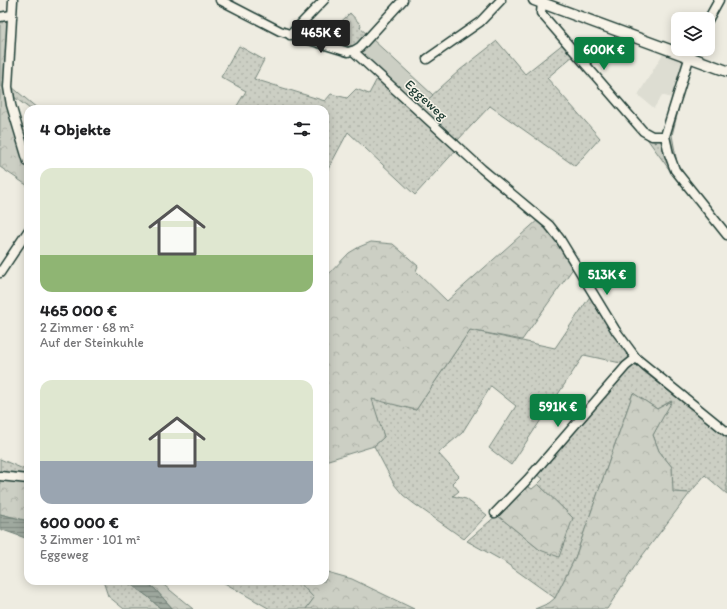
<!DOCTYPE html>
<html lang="de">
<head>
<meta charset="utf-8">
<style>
	:root { --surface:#fff; --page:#f6f6f6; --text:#202124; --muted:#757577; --accent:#0b8043 }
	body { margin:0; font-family:Itim,sans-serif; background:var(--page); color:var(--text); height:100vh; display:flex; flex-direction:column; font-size:15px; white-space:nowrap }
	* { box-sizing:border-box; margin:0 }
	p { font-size:13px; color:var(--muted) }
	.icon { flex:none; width:22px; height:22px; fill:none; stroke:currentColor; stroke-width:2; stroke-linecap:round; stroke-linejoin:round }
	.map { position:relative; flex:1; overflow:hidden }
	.drawer { position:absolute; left:24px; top:105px; width:305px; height:480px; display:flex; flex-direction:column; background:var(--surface); border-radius:12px; box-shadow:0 2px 10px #0003 }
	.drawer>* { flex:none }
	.buttons { position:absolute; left:671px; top:12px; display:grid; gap:8px }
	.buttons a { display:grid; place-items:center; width:44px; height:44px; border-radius:8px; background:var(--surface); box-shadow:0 2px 10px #0003; font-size:20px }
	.price { position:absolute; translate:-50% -34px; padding:0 9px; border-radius:4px; background:var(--accent); color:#fff; font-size:13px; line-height:26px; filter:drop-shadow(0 1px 2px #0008) }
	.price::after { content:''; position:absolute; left:50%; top:24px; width:12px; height:9px; margin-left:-6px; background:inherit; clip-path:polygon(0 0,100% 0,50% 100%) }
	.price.selected { background:#222; color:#fff }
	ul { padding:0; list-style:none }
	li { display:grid; align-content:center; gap:8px; height:212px; padding:0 16px }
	li span { display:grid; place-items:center; height:124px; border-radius:12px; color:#555 }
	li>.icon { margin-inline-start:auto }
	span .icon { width:72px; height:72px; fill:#fffc; stroke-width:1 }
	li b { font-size:17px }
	h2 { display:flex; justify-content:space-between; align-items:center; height:48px; padding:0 16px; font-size:17px }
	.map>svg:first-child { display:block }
</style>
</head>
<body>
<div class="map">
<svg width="727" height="609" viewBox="0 0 727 609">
	<defs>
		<pattern id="green-dots" width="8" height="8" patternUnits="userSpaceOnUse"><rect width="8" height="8" fill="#cccfc4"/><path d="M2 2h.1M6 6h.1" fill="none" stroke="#afb3a9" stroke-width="1.8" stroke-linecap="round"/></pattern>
		<pattern id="forest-crowns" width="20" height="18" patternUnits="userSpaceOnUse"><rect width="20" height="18" fill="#cccfc4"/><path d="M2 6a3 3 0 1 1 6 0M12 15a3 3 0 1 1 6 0" fill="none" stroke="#afb3a9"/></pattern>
		<pattern id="water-rules" width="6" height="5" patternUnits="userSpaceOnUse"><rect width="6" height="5" fill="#9fa99f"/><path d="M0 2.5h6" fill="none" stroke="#818b82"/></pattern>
	</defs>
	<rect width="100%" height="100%" fill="#eeece1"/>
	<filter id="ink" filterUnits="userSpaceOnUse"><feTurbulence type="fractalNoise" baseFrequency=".025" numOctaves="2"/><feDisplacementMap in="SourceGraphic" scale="8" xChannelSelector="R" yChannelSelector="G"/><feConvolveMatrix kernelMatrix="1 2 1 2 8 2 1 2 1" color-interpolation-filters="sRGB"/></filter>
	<g filter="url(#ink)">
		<path fill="#ddddd2" d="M664 52 685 61 674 99 662 95 654 108 638 95Z"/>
		<g fill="url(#green-dots)" stroke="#76867c">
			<path d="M350 13 361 25 360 28 367 34 353 49 320 42Z"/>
			<path d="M497 41 525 74 564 43 574 55 547 78 600 138 575 166 490 106 457 141 483 166 544 217 619 331 638 354 727 430V436L633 358 625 364 584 355 511 465 489 448 516 406 491 386 462 433 438 453 459 476 452 483 459 491 453 496 466 499 487 515 464 539 413 503 403 495 394 484 374 446 384 437 371 398 416 410 470 330 555 348 591 295 548 227 457 149 415 195 348 132 325 175V109H235L246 91 221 77 239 46 264 60 254 79 325 101 331 94 347 98 356 89 369 94 378 77 419 107 460 70Z"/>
			<path d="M5 81 38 109H30L14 97 17 110 28 147V168L8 106Z"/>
			<path d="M676 93 682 95 672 135 677 163 690 183 727 228V240L676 179 643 133 649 131 661 132 665 129Z"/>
			<path d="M633 363 727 437V494L705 475 690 493 672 492V467L659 451 653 435 671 401 657 409 633 393 575 558 555 598 503 561 467 541 497 515 540 550 573 518 538 484 543 479 536 473Z"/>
			<path d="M0 459 28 471V480L0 475Z"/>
			<path d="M103 581H126L147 596 161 609H124L108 596Z"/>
			<path d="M221 581H298L314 598 306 609H270Z"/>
		</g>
		<g fill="url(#forest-crowns)" stroke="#76867c">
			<path d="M6 11 8 29V106L28 168V186L0 167V12Z"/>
			<path d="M539 219 548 227 574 267 522 340 470 330 416 410 372 399 384 437 374 446 325 461V278L349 253 359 247 371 242 393 244 418 266 416 271 447 301Z"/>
			<path d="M633 393 657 409 672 401 653 435 659 451 672 467 673 492 690 493 639 560 607 609H535L549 603 555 598 575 558Z"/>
			<path d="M0 477 28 481V521L0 514Z"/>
			<path d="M538 484 573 518 559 557 540 550 497 515 525 485 532 489Z"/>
			<path d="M325 569 327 572 352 579 414 609H306L314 598 298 581H325Z"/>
			<path d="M144 581H159L193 609H173L154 588Z"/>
		</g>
		<path fill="#cccfc4" stroke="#76867c" d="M372 39 433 95 419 108 360 54 359 51Z"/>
		<g fill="url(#water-rules)" stroke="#6c7e74">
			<path d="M0 514 28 521V539L0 529Z"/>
			<path d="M126 581H144L154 588 173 609H161L147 596Z"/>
		</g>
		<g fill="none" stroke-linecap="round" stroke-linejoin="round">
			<g stroke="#1f3d34" stroke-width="11">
				<g id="minor">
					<path d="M13 0 8 87 11 105 28 162"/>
					<path d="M220 0 280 31 348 52 355 50 360 47 403 0"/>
					<path d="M542 3 541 13 643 131 652 136H665"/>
					<path d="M0 17 11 15"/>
					<path d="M708 20 719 0"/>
					<path d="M290 35 324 0"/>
					<path d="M692 49 665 136 669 154 675 170 727 235"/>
					<path d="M353 51 482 169 549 225 560 239 616 331 636 358 727 432"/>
					<path d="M427 59 480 22 501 0"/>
					<path d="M0 273 28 231"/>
					<path d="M0 476 28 479"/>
					<path d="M495 513 528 479 626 366 636 358"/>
				</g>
			</g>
			<g stroke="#1f3d34" stroke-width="13">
				<path id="major" d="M534 0 727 71"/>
			</g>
			<use href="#minor" stroke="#f7f3e8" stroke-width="8"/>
			<use href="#major" stroke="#f7f3e8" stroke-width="10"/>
		</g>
	</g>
	<g text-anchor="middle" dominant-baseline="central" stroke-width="3" stroke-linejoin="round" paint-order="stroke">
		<g font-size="14" fill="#1f3d34" stroke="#f7f3e8">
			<text transform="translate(426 100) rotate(43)">Eggeweg</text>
		</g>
	</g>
</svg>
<div class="buttons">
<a><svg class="icon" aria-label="layers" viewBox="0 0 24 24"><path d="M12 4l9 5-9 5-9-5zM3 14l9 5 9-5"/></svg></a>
</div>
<b class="price selected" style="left:321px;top:54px">465K €</b>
<b class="price" style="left:604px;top:71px">600K €</b>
<b class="price" style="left:607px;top:296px">513K €</b>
<b class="price" style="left:558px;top:428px">591K €</b>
<section class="drawer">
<h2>4 Objekte<svg class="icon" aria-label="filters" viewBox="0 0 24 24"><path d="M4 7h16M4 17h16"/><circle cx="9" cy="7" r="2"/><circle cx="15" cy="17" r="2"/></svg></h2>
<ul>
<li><span style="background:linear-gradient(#dfe7d0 70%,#8fb573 0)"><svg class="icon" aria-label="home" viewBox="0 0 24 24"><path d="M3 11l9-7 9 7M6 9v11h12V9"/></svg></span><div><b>465 000 €</b><p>2 Zimmer · 68 m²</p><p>Auf der Steinkuhle</p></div></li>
<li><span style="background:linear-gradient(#dfe7d0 65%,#9aa5b1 0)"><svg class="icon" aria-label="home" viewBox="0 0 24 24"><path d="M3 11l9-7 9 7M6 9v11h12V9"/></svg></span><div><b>600 000 €</b><p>3 Zimmer · 101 m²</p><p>Eggeweg</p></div></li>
</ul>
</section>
</div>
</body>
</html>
